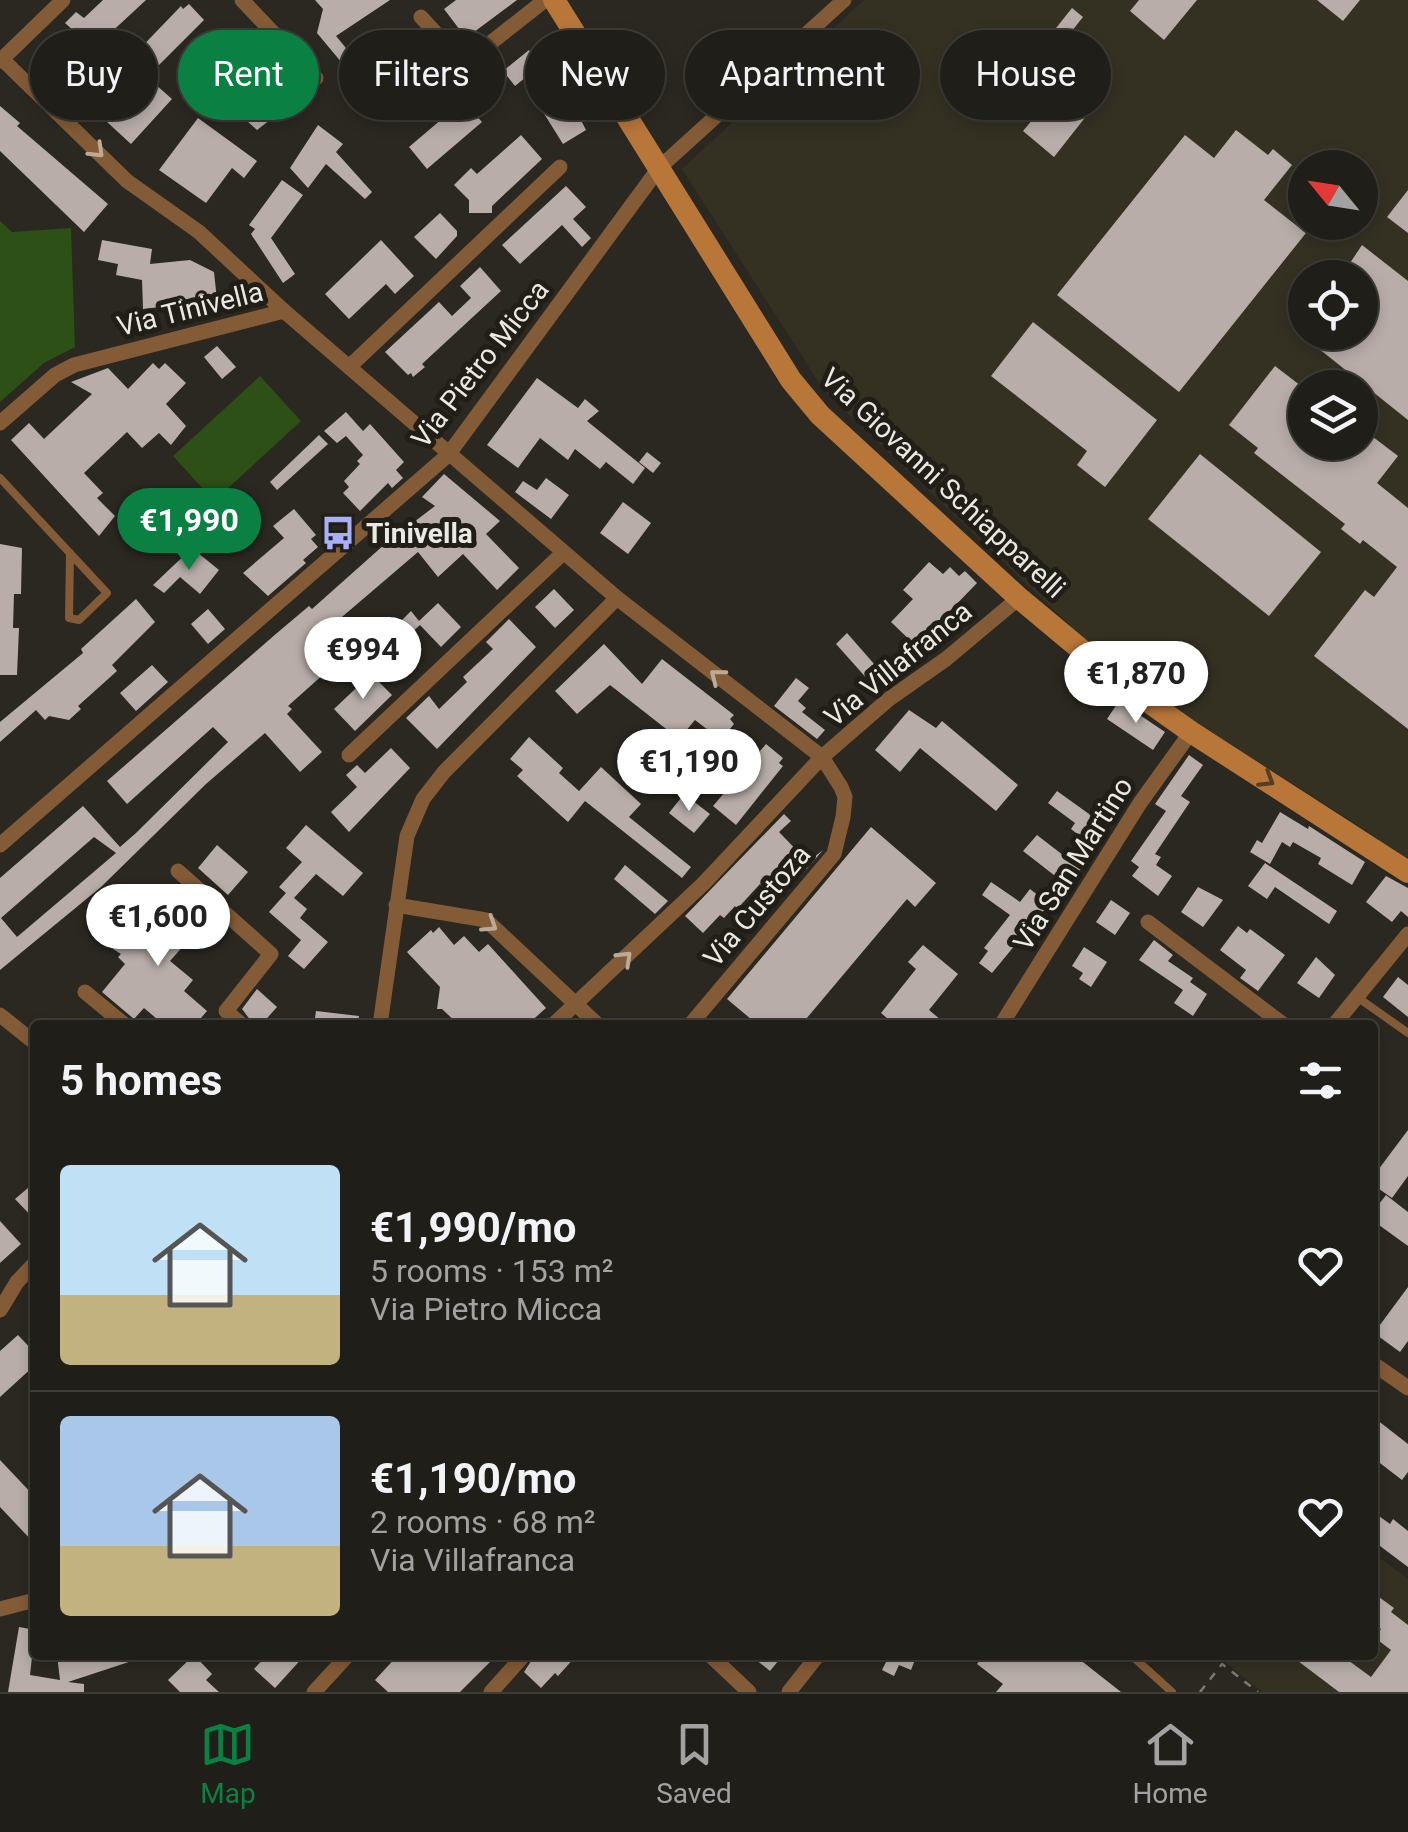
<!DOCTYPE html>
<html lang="en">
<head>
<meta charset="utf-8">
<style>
	:root { --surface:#201e18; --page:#282721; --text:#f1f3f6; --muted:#a2a2a2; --line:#3d3c37; --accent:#0b8043 }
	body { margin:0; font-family:Roboto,sans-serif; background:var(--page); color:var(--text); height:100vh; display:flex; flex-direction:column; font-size:38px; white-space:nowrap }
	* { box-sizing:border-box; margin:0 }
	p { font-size:32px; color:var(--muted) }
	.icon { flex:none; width:55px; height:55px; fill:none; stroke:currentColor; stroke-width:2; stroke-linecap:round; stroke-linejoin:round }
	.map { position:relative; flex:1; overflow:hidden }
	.sheet { position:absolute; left:30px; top:1020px; width:1348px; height:640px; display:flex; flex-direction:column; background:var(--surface); border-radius:10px; box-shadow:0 5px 15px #0003,0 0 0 2px var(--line) }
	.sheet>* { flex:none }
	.top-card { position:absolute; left:30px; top:30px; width:1350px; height:90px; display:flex; gap:20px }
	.needle { width:65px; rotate:300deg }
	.tools { position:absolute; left:1288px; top:150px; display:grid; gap:20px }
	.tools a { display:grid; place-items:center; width:90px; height:90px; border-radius:50%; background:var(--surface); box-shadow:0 5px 15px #0003,0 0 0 2px var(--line); font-size:50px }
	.price { position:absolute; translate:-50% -85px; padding:0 22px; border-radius:35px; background:#fff; color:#222; font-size:32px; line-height:65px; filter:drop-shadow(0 2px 5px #0008) }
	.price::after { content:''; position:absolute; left:50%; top:60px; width:30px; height:22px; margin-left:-15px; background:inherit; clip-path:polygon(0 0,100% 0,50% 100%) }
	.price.current { background:var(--accent); color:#fff }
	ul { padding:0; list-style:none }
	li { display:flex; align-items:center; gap:30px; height:250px; padding:0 30px }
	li+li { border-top:2px solid var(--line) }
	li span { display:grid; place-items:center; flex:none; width:280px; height:200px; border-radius:10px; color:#555 }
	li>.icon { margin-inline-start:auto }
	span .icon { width:120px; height:120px; fill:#fffc; stroke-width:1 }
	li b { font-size:42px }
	h2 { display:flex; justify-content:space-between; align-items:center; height:120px; padding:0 30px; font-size:42px }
	.chip { padding:0 35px; border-radius:45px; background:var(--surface); box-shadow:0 5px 15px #0003,0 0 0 2px var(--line); font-size:35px; line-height:90px }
	.chip.current { background:var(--accent); color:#fff }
	.dock { display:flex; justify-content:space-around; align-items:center; height:140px; border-top:2px solid var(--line); background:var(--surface); font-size:28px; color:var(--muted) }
	.dock a { display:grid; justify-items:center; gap:5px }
	.dock .current { color:var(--accent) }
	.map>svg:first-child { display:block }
</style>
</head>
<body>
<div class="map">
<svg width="1408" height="1692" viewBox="0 0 1408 1692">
	<rect width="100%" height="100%" fill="#2a2820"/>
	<g fill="#343123" fill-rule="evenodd">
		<path d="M864 0H1408V862L1370 833 1122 675 825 392 682 169ZM1305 168H1360V222H1305ZM1305 278H1360V332H1305ZM1305 388H1360V442H1305Z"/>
		<path d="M1373 1553 1408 1579V1692H1262L1216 1655H1372Z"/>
	</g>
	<g fill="#2c5015">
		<path d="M0 221 12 232 71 228 75 347 44 363 0 402Z"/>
		<path d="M260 376 301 421 214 501 173 456Z"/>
	</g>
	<g fill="#b8ada9" fill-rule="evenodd">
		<path d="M103 0H146L105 38 129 60 181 6 183 9 189 4 204 20 147 77 172 99 131 144 45 65 75 32 65 23 76 12 84 18Z"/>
		<path d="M315 0H390L336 36 375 83 410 54 429 72 420 80 422 82 385 110 375 97 372 99 317 33 323 9Z"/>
		<path d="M456 0H517L466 38 444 9Z"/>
		<path d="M1139 0H1197L1164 40 1130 11Z"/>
		<path d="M1317 0H1360L1343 21Z"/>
		<path d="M1072 8 1083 17 1044 66 1033 57Z"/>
		<path d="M529 50 541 65 515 86 503 71Z"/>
		<path d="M1082 61 1094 71 1089 77 1106 91 1054 157 1023 131Z"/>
		<path d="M220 64 232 77 235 74 246 87 249 85 261 98 263 96 279 113 257 130 230 106 227 108 215 95 212 98 199 83Z"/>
		<path d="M1026 64 1036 73 1007 109 997 100Z"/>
		<path d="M566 91 586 130 563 144 543 112 552 107 548 102Z"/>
		<path d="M463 101 482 122 427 169 409 147Z"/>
		<path d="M0 106 20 123 17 126 108 204 84 232 0 151Z"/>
		<path d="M198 118 257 161 244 178 232 168 206 203 159 170Z"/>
		<path d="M318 125 343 144 336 152 372 192 365 199 326 164 308 188 290 168Z"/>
		<path d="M1236 130 1268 155 1273 149 1292 165 1264 200 1306 233 1179 392 1057 295 1185 135 1214 158Z"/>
		<path d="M521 135 542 159 492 206V213H469V200L454 185 471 168 477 174Z"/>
		<path d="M282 180 303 195 271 238 295 274 283 283 251 234 255 229 249 225Z"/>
		<path d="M566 186 586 207 573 219 591 238 582 247 562 225 520 264 502 245Z"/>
		<path d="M1408 190V233L1387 217Z"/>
		<path d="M440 213 457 231V236L436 259 414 237Z"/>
		<path d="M102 240 152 249 150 264 190 260 214 272 217 300 143 309 142 280 116 275 118 264 98 260Z"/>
		<path d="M381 240 414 276 395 294 386 284 349 319 325 294Z"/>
		<path d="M1362 245 1408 281V420L1298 332H1360V278H1340Z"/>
		<path d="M480 267 501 291 422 364 425 367 413 377 411 373 408 375 385 352 439 302 452 316 471 298 460 286Z"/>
		<path d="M1033 322 1157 420 1105 487 1077 465 1087 451 991 376Z"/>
		<path d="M217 346 236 367 222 379 204 357Z"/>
		<path d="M153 363 159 369 165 363 186 383 166 404 186 426 171 445 159 433 142 448 127 432 84 473 103 493 97 498 115 516 99 536 11 440 29 423 44 439 92 394 71 382 108 368 128 389Z"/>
		<path d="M1275 366 1305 389V442H1360V427L1398 456 1377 483 1408 508V729L1314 656 1365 590 1374 597 1397 567 1363 540 1360 544 1341 529 1345 524 1254 453 1258 448 1229 425Z"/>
		<path d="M537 378 578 408 585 399 599 411 587 421 645 468 633 484 606 462 600 469 575 449 568 460 540 438 518 468 487 445Z"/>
		<path d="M346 412 363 431 370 424 404 462 396 470 403 478 392 488 388 483 360 511 343 493 349 487 344 481 360 464 357 461 363 455 346 436 337 443 324 431Z"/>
		<path d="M319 435 328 444 277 490 270 482Z"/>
		<path d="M647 452 661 463 653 473 639 462Z"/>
		<path d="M1200 454 1321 552 1269 616 1148 519Z"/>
		<path d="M444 474 500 521 486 534 519 568 497 590 463 554 438 577 418 552 315 640 335 664 288 706 292 709 287 714 322 752 300 772 265 733 206 784 101 887 0 970V878L83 806 120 847 136 833 228 742 213 727 127 804 107 781 277 633 309 606 312 609 385 544 435 506 422 497ZM94 837 116 853 17 937 1 918Z"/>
		<path d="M546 478 569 495 551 519 515 492 523 481 537 490Z"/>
		<path d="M623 502 651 523 628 554 600 533Z"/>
		<path d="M294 509 316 535 311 539 318 547 303 560 306 563 268 596 243 573 284 538 273 526Z"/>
		<path d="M0 544 22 548 21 594H14L13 628H19L17 675H0Z"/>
		<path d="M192 548 219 570 200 594 180 577 164 593 153 585Z"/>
		<path d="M929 562 943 574 950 567 959 576 965 571 977 583 916 646 891 622 913 599 903 590Z"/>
		<path d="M554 589 574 610 555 628 535 607Z"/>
		<path d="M136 599 155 622 112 665 117 671 78 706 81 709 69 720 49 716 45 720 36 710 0 742V722L83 653 81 649Z"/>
		<path d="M438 603 461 627 441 647 420 625 409 635 398 624 411 611 419 621Z"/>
		<path d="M208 609 225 629 208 644 191 624Z"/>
		<path d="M509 619 536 647 437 749 406 718 429 696 439 709 467 682 463 677 493 649 486 642Z"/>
		<path d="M847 633 889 681 878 691 836 644Z"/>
		<path d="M604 644 642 684 662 659 734 715 730 719 734 724 721 740 695 720 679 739 610 685 577 714 555 691Z"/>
		<path d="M152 665 168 682 136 711 120 693Z"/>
		<path d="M371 674 392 695 355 731 334 709Z"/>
		<path d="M796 678 809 688 798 701 806 708 802 712 825 730 817 739 774 706Z"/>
		<path d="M1119 701 1165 732 1153 750 1107 719Z"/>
		<path d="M909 710 936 728 942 721 1018 785 996 811 920 748 900 772 875 750Z"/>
		<path d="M529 737 563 768 559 773 579 791 601 767 641 804 629 817 691 867 682 878 585 801 568 822 548 804 517 776 523 770 510 759Z"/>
		<path d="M766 744 783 758 779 763 783 766 736 825 713 806Z"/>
		<path d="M391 748 410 768 349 832 331 812 357 787 346 775 357 765 365 773Z"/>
		<path d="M1189 755 1203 765 1181 796 1190 802 1155 854 1161 857 1156 865 1172 876 1158 896 1132 876 1139 867 1131 861 1166 811 1155 804Z"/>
		<path d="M1057 791 1103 824 1089 843 1071 829 1075 823 1048 803Z"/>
		<path d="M684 794 710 814 694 833 669 813Z"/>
		<path d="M1280 812 1308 829 1309 826 1365 862 1352 885 1318 864 1321 858 1293 842 1290 847 1282 842 1270 864 1250 852 1257 840 1262 843Z"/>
		<path d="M784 814 791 821 779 832 808 862 823 850 799 878 793 872 771 894 760 884 737 909 735 906 724 918 720 915 703 933 685 916Z"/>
		<path d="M306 825 363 873 343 896 316 874 294 898 307 909 300 918 328 942 304 969 288 956 301 940 269 912 286 893 279 887 302 862 286 848Z"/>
		<path d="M871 827 936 883 915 907 907 899 801 1025H758L727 999Z"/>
		<path d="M1037 835 1081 869 1068 886 1023 851Z"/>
		<path d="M217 845 248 872 228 895 198 868Z"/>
		<path d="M1265 863 1337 911 1329 924 1275 887 1267 899 1248 886Z"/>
		<path d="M625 865 668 901 655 914 614 879Z"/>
		<path d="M1386 876 1408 888V917L1401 911 1392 922 1366 902Z"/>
		<path d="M991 882 1020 902 1030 889 1049 904 992 973 979 963 988 951 984 948 1010 915 982 895Z"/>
		<path d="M1198 887 1223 900 1203 927 1181 912Z"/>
		<path d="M185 898 208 918 170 961 193 980 184 991 207 1011 195 1025H164L144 1008 134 1019 102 992 125 964 118 957 121 954 113 949 141 917 156 931Z"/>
		<path d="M1111 900 1130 913 1115 935 1096 922Z"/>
		<path d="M1238 926 1247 933 1250 929 1285 955 1258 991 1240 978 1246 970 1220 950Z"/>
		<path d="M439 927 454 945 464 936 479 952 488 944 546 1008 527 1025H459L442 1009H437L440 987 407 952 431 930 433 933Z"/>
		<path d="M1154 940 1173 955 1168 961 1193 978 1190 982 1207 994 1193 1016 1174 1003 1183 990 1139 960Z"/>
		<path d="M923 945 958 974 929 1010 947 1025H895L881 1013 916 969 908 962Z"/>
		<path d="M1084 947 1107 962 1091 987 1079 979 1083 973 1072 966Z"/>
		<path d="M1316 957 1335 975 1319 998 1297 983Z"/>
		<path d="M1398 977 1408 985V1017L1383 997Z"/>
		<path d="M257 989 277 1007 261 1025H254L242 1009Z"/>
		<path d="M316 1011 359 1016 358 1025H314Z"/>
		<path d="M1408 1130V1176L1392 1198 1372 1184V1178Z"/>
		<path d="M35 1182V1220L15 1199Z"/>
		<path d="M1386 1195 1408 1212V1246L1372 1220V1213Z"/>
		<path d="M0 1221 21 1244 0 1263Z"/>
		<path d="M1408 1287V1341L1400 1352 1374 1333Z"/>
		<path d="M18 1335 35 1353V1365L0 1397V1351Z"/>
		<path d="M1372 1416 1408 1444V1472L1402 1480 1372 1457Z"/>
		<path d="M0 1460 35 1497V1544L0 1507Z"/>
		<path d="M1372 1511 1390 1524 1393 1519 1408 1531V1567L1372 1540Z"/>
		<path d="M1372 1592 1394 1608 1391 1612 1408 1625V1692H1339L1290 1655H1341L1371 1677 1391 1650 1375 1638 1381 1629 1372 1623Z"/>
		<path d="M19 1627 35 1630 30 1675 60 1680 57 1655H141V1658L68 1682 84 1684V1692H8Z"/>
		<path d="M194 1655 212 1674 206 1680 219 1692H180L168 1680Z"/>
		<path d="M267 1655H305L275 1688 254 1669Z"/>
		<path d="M398 1655H483L490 1662 460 1692H388L375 1680Z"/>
		<path d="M535 1655H577L558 1676 555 1673 541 1688 524 1672Z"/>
		<path d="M750 1655H783L770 1671Z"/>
		<path d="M876 1655H917L911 1670 899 1665 894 1676 882 1670 887 1660Z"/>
		<path d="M984 1655H1074L1121 1692H996L1003 1684 977 1664Z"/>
	</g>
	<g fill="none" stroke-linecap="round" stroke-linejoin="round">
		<g stroke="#7b7972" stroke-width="2.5" stroke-dasharray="8 8" stroke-linecap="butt">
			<path d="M1210 1655 1221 1663"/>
			<path d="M1200 1692 1222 1664 1258 1692"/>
		</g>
		<g stroke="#845b37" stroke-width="8">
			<path d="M0 478 107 593 79 620 69 618 70 553"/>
			<path d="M1357 997 1408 1033"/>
			<path d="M1131 1655 1172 1692"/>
		</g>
		<g stroke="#845b37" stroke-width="15">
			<path d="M242 0 316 78"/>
			<path d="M421 17 464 64 545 0"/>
			<path d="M2 59 127 181 199 232 284 311"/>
			<path d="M0 61 63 0"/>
			<path d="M349 367 560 167"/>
			<path d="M0 423 55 375 74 365 284 311 617 598 822 757 841 787 845 797 843 817 834 854 690 1025"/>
			<path d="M349 755 563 553"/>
			<path d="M0 845 448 455 659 168 844 0"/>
			<path d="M178 871 271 954 226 1011 242 1025"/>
			<path d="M396 905 486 920 598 1025"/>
			<path d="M1148 922 1284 1025"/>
			<path d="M85 992 125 1025"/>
			<path d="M0 1015 35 1043"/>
			<path d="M380 1025 407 836 423 799 444 772 617 598"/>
			<path d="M553 1025 704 883 822 757 889 699 946 659 1019 598"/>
			<path d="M1001 1025 1140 803 1191 732"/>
			<path d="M1334 1025 1408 934"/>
			<path d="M0 1310 17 1282 35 1263"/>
			<path d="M1372 1363 1408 1388"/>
			<path d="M0 1609 35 1600"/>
			<path d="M710 1655 749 1692"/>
			<path d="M314 1692 348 1655"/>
			<path d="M491 1692 524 1655"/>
			<path d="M789 1692 818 1655"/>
		</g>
		<path stroke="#b87639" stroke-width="22" d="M554 0 791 380 820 415 1019 598 1115 678 1191 732 1408 872"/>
	</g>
	<defs><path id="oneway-chevron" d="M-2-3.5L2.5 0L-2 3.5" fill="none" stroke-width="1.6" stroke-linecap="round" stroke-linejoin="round" transform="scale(2.5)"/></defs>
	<g stroke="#bca996">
		<use href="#oneway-chevron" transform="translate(97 151) rotate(44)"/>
		<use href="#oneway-chevron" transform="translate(717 676) rotate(-142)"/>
		<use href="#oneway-chevron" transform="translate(490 925) rotate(33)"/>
		<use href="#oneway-chevron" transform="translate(625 958) rotate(-44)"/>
	</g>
	<use stroke="#553d23" href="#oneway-chevron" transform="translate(1267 780) rotate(32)"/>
	<defs>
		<g id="bus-bare" transform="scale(2.7)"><path d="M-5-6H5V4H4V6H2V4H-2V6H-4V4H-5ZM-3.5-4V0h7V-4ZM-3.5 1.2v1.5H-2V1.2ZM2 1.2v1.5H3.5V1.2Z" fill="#a8b0fc" stroke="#201e17" stroke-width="2.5" paint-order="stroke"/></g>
	</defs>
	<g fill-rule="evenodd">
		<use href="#bus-bare" x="338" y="533"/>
	</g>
	<g text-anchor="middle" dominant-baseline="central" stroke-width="10" stroke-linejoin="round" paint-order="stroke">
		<g font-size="28" fill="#eae9e4" stroke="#201e17">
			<text transform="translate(190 309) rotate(-14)">Via Tinivella</text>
			<text transform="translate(480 364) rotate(-52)">Via Pietro Micca</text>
			<text transform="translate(943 483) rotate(43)">Via Giovanni Schiapparelli</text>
			<text transform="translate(898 664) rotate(-39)">Via Villafranca</text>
			<text transform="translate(1073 864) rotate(-58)">Via San Martino</text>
			<text transform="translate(757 906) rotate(-50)">Via Custoza</text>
		</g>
		<g font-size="28" font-weight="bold" fill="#eae9e4" stroke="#201e17" text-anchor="start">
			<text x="366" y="533">Tinivella</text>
		</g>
	</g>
</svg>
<div class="tools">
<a><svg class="needle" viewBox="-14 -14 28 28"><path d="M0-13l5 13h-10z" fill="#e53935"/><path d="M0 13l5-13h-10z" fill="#a2a2a2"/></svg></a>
<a><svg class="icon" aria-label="locate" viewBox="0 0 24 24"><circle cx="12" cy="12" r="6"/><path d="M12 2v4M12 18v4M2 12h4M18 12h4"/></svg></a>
<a><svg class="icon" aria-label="layers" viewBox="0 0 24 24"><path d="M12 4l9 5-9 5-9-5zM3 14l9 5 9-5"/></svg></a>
</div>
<b class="price current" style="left:189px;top:573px">€1,990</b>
<b class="price" style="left:363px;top:702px">€994</b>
<b class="price" style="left:1136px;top:726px">€1,870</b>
<b class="price" style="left:689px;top:814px">€1,190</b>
<b class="price" style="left:158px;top:969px">€1,600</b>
<div class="top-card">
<a class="chip">Buy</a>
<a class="chip current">Rent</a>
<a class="chip">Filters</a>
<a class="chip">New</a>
<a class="chip">Apartment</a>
<a class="chip">House</a>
</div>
<section class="sheet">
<h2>5 homes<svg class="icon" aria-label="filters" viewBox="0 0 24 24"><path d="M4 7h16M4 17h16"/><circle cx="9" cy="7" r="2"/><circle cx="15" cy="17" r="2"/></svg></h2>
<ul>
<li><span style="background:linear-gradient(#bfe0f5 65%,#c2b280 0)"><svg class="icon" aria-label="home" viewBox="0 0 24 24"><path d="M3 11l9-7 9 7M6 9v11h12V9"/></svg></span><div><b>€1,990/mo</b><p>5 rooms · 153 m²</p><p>Via Pietro Micca</p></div><svg class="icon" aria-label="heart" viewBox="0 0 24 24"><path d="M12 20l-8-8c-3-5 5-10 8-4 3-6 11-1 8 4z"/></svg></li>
<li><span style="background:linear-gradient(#a9c7e8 65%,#c2b280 0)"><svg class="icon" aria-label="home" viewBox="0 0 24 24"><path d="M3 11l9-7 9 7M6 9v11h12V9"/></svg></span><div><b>€1,190/mo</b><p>2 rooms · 68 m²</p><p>Via Villafranca</p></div><svg class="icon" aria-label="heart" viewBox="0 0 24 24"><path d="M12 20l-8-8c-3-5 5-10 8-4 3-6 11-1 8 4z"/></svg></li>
</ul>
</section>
</div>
<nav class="dock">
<a class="current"><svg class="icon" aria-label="map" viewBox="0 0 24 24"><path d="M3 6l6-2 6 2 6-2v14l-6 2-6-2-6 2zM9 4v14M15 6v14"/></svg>Map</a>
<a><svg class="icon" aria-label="saved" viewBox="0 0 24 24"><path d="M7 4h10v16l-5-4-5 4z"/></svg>Saved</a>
<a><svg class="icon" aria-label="home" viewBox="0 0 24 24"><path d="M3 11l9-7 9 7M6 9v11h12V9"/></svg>Home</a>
</nav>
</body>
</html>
